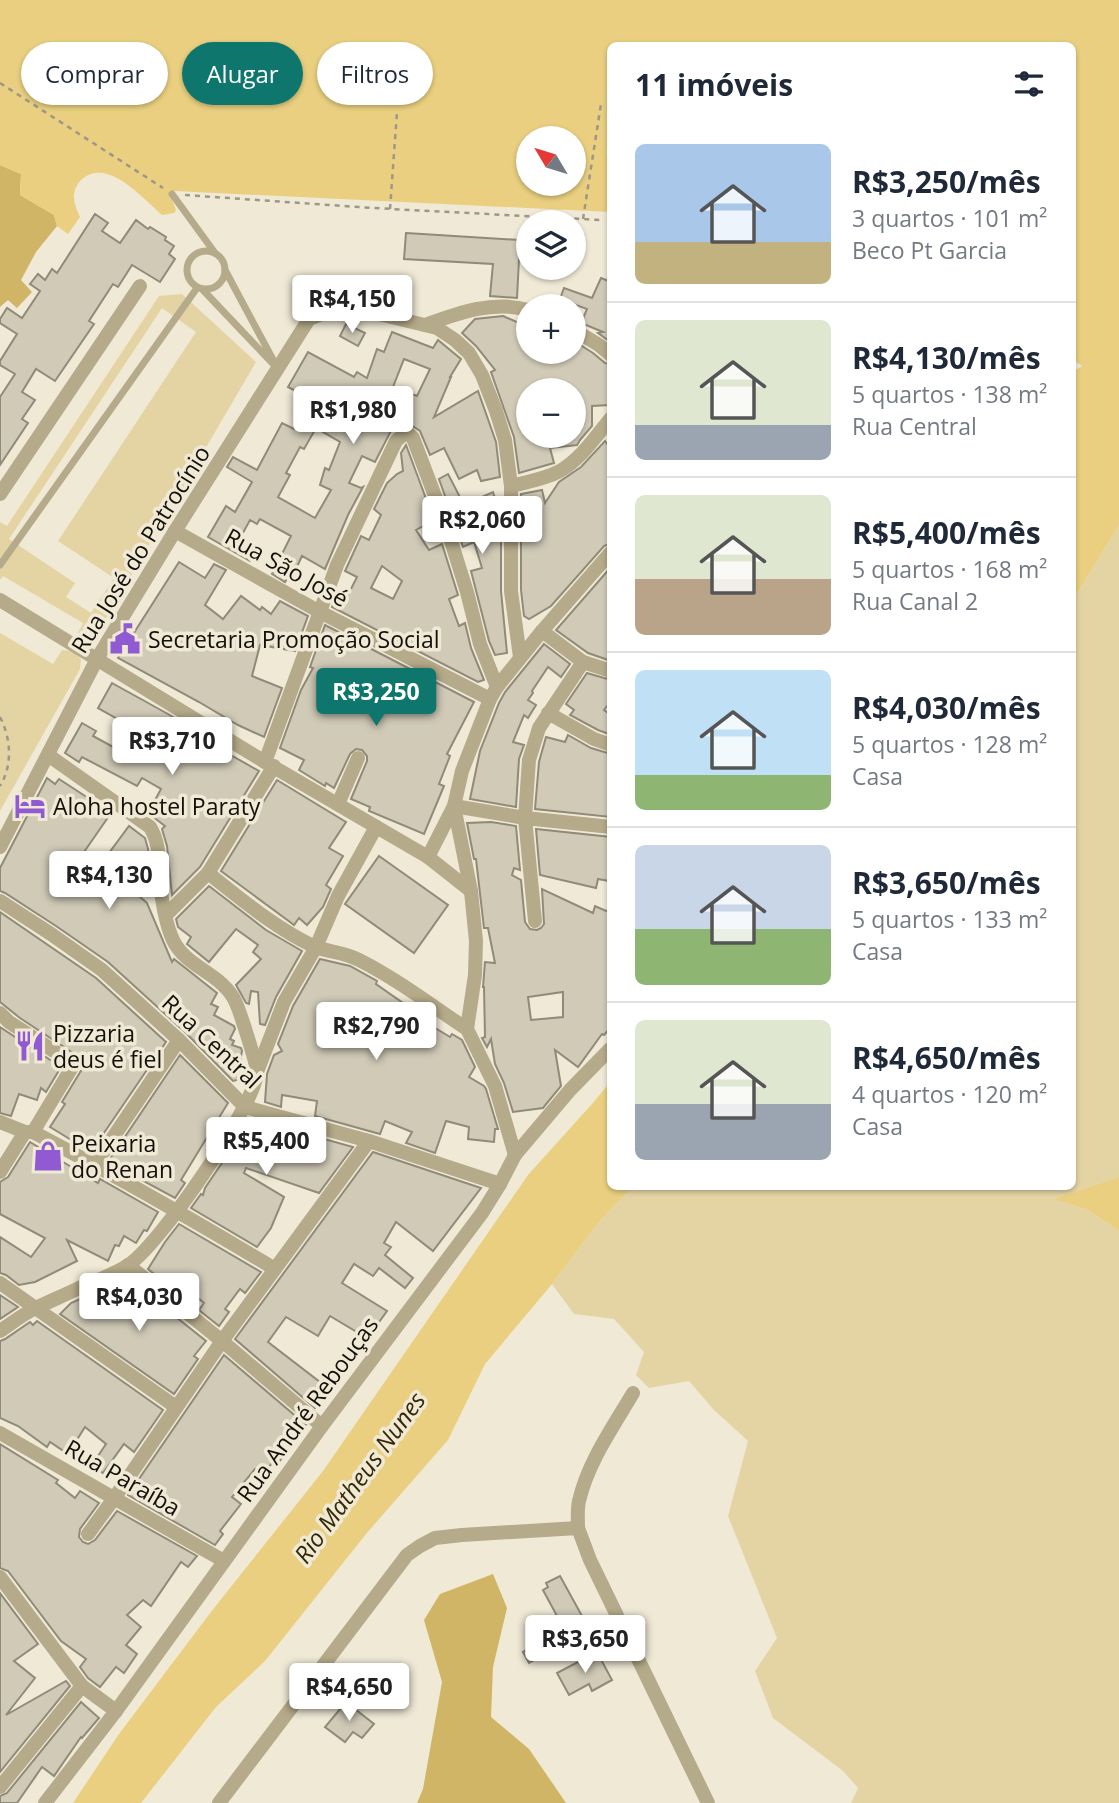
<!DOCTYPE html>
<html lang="pt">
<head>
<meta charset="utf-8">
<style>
	:root { --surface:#fff; --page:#f2f2f3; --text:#1f2937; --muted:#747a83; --line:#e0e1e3; --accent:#0f766e }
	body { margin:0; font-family:"Open Sans",sans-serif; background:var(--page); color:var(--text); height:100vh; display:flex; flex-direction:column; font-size:26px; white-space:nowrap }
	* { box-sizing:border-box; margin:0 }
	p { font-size:23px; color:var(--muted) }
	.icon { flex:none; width:38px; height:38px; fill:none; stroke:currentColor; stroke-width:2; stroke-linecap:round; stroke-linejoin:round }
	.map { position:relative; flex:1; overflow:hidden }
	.side { position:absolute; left:607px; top:42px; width:469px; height:1148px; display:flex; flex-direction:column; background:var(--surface); border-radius:10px; box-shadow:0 2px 5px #0004 }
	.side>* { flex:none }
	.top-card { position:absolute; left:21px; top:42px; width:481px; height:63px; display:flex; gap:14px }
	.needle { width:46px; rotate:308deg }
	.fabs { position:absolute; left:516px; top:126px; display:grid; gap:14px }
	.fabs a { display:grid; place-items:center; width:70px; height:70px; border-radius:50%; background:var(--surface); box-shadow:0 2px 5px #0004; font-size:35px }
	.price { position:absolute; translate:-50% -60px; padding:0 16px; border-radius:7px; background:#fff; color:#222; font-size:23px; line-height:46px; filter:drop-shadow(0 2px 4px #0008) }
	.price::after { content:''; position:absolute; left:50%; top:42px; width:21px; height:16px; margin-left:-10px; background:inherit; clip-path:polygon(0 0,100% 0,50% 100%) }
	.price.current { background:var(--accent); color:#fff }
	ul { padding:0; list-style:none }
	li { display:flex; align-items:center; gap:21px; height:175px; padding:0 28px }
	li+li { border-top:2px solid var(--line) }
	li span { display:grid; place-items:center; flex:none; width:196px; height:140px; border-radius:10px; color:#555 }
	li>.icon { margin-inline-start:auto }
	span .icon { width:84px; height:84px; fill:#fffc; stroke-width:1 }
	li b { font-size:30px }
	h2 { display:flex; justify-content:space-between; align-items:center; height:84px; padding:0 28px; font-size:30px }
	.chip { padding:0 24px; border-radius:32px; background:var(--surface); box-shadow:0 2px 5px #0004; font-size:24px; line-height:63px }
	.chip.current { background:var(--accent); color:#fff }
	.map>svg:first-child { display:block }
</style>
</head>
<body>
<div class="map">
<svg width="1119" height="1803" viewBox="0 0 1119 1803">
	<rect width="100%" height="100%" fill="#f0e9d6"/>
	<g fill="#e4d4a4" fill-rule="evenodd">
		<path d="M182 294 256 362 105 620C97 630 91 632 78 633L83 623 3 576 0 580V522L7 526 159 296ZM162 308 196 332 58 541 114 578 91 613 66 597 75 583 9 539Z"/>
		<path d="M1119 525V1177L1055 1199 1088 1210 1119 1231V1803H851L858 1788 843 1771 773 1718 755 1671 777 1638 728 1516 748 1441 714 1410 689 1381 649 1388 636 1375 644 1352 614 1319 574 1314 552 1284 598 1223 632 1187 1073 1186V600Z"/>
		<path d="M0 633 53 664 62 650 72 651 81 659 80 669 0 811Z"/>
	</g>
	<g fill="#cfb565">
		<path d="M0 165 21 174 20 195 54 215 57 226 36 252 21 280 32 292 17 308 8 300 0 307Z"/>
		<path d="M493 1574 507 1608 493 1667 491 1717 529 1749 566 1803H417L423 1789 442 1682 424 1620 440 1594Z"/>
	</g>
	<g fill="#e9cf7f" fill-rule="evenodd">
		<path d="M0 0H1119V525L1073 600V429L1076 409 1073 405V372L1082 366 1073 360V46H611V212L175 191 171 197 176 210 174 213 162 215C142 198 106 155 80 181 70 193 74 204 80 217L68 234 57 226 54 215 20 195 21 174 0 165ZM528 138H574V184H528Z"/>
		<path d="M611 1081V1186L632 1187 598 1223 552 1284 485 1364 448 1440 366 1534 265 1661 216 1707 141 1803H73L119 1734 211 1612 323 1471 528 1175 592 1104Z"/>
		<path d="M1119 1177V1231L1088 1210 1054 1199Z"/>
	</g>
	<g fill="#d0cab7" stroke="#908a78" stroke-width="2" fill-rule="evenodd">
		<path d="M95 214 108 223 102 231 120 243 136 220 148 229 150 227 166 237 165 240 174 246 169 254 175 259 160 282 132 265 118 287 113 284 89 321 94 324 55 381 36 369 22 392 35 400 22 419 28 423 0 465V397L15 374 0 365V361L17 334 0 323V319L7 308 22 318 40 291 30 284 38 274 45 280 52 269 57 273Z"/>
		<path d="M406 233 520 240 517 298 490 296 493 264 404 259Z"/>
		<path d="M601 278 611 282V336L609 341 598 333 603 332 581 323 587 309 560 299 564 288 592 298Z"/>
		<path d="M503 316 528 327V352H574V341L593 353 605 363 611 364V401H608L609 405 592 406V426L580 440 577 445 550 448 554 463 519 473 514 437 491 372 495 370 476 346 462 333 475 319ZM528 390H574V436H528Z"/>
		<path d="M346 324 365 333 358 346 340 336Z"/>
		<path d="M392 332 433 348 438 340 461 359 450 377H451L434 417 478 391 496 442 500 477 481 481 477 470 459 479 444 448 430 455 420 431 411 425 398 427 397 419 375 462 362 456 349 483 361 488 363 487 348 515 325 569 302 556 295 571 292 570 285 582 272 574 291 536 260 519 257 524 250 520 239 540 257 550 250 561 208 537 226 506 235 512 252 482 227 467 233 457 257 470 282 423 294 429 311 399 288 387 308 352 354 377 357 372 367 378 377 349 384 352ZM404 359 430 369 417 396 393 387ZM316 428 340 442 329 470 325 468 320 485 331 490 315 518 278 497 290 475 286 473 300 447 304 449Z"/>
		<path d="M605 441 611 449V543L604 546 551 606 529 619 524 616 521 590V494L542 490 545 503 559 482 581 467Z"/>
		<path d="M406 445 434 520 416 530 429 550 442 544 458 595 449 599 459 626 465 623 471 648 484 680 478 682 332 607 337 594 346 599 357 577 345 571 346 569 361 536 369 540 381 515 374 509 387 483 397 474 403 471 401 453ZM382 566 402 581 393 599 371 588Z"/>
		<path d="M448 474 464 505 493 492 501 517V591L507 653 495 655 489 641 471 571 482 568 474 542 463 547 439 479Z"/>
		<path d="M179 562 205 578 214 564 226 570 205 605 223 619 241 596 260 610 262 607 271 614 280 601 308 616 295 651 260 645 252 676 282 688 264 737 238 725 199 702 118 658Z"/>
		<path d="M611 567V661L588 653 556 630Z"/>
		<path d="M325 625 474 702 447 754 450 756 439 784 444 786 424 834 369 811 370 807 351 799 367 761V756L362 750 356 749 350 754 334 788 326 783 325 786 299 770 304 760 280 748 301 690 313 668 310 667Z"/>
		<path d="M544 644 570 664 561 677 548 667 532 691 533 693 528 700 536 705 528 718 524 715 513 742 524 745 519 759 516 807 470 799 480 751 499 703 505 692Z"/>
		<path d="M587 673 611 680V701L604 710 611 715V732L609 734 598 730 570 715 574 710 566 704Z"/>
		<path d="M112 683 168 714 230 752 229 754 259 771 200 867 172 895 167 846 162 829 165 826 148 813 161 789 142 778 137 786 82 757 79 762 65 753 82 723 96 731 93 736 115 748 116 745 126 750 137 730 98 708Z"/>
		<path d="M568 735 591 748 611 754V817L535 809 539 762 546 737 565 742Z"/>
		<path d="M47 778 55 784 59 779 111 813 73 868 89 880 129 826 145 838 148 849 150 868 144 864 128 886 147 903 172 962 174 959 217 993 211 1004 218 1007 214 1015 234 1026 235 1029 230 1039 234 1041 232 1045 241 1048 242 1051 237 1080 233 1081 186 1033 108 962 56 926 5 893 0 891V868Z"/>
		<path d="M277 780 346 822 329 848 343 856 326 885 331 889 323 907 307 925 299 918 294 925 290 922 221 871Z"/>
		<path d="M491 822 516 826 520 870 514 868 512 875 521 880 525 922 530 929 537 930 541 928 544 924 542 889 593 913 595 906 611 913V1027L604 1035 602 1034 578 1067 555 1050 561 1086 543 1108 513 1112 504 1083 495 1064 491 1039 487 1047 482 1038 485 1037 484 987H483L485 962 495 963 488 928H484L476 859H474L467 823ZM563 992V1017L531 1020 528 997Z"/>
		<path d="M536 829 611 837V874L609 881 598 879 596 888 540 875Z"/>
		<path d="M379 856 448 905 414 953 345 904Z"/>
		<path d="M209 886 266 930 302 951 276 997 265 1025 260 1024 258 992 251 991 249 1004 246 1003 236 985 261 959 253 952 258 945 236 929 209 962 187 944 191 937 178 927 176 919Z"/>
		<path d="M0 912 96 978 166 1042 91 1152 50 1127 65 1104 62 1102 82 1069 84 1064 82 1059 20 1018 0 1002Z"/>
		<path d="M320 959 350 966 377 981 376 984 416 1012 417 1010 430 1018 427 1023 450 1037 452 1034 462 1040 475 1067 469 1077 484 1086 486 1089 498 1129H495L494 1142 468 1139 469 1127 446 1121 435 1153 406 1143 412 1132 385 1121 380 1134 315 1116 317 1101 282 1095 281 1107 265 1102 267 1074 274 1055 282 1051 278 1044 293 1006Z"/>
		<path d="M0 1027 61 1067 46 1092 41 1088 37 1100 19 1094 11 1116 0 1113Z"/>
		<path d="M180 1055 228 1103 181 1180 185 1183 175 1198 108 1162Z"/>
		<path d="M249 1118 353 1147 319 1193 246 1168 244 1173 284 1197 271 1228 257 1247 191 1208 201 1194 203 1195 205 1188 226 1157 233 1159 242 1131Z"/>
		<path d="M30 1142 98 1183 100 1179 158 1212 147 1231 144 1230 136 1243 124 1236 119 1246 115 1245 108 1261 67 1240 77 1261 35 1282 19 1285 6 1275 0 1273V1237L31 1257 45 1238 0 1214V1182L8 1177Z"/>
		<path d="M373 1152 481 1188 433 1251 396 1222 384 1243 391 1247 385 1255 413 1278 405 1288 379 1268 373 1276 354 1264 342 1283 387 1311 369 1336 363 1333 362 1335 330 1316 318 1336 286 1317 268 1342 329 1389 315 1408 235 1339Z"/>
		<path d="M179 1224 261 1272 245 1293 240 1289 225 1309 229 1312 219 1326 199 1310 204 1303 181 1284 175 1291 148 1269 165 1242Z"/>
		<path d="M132 1282 206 1341 194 1356 198 1359 174 1394 60 1314 71 1303 115 1283 111 1289 120 1296Z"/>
		<path d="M0 1295 18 1307 0 1319Z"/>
		<path d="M37 1321 163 1410 134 1452 124 1444 103 1473 92 1465 106 1444 85 1427 68 1454 50 1442 47 1447 18 1426 0 1418V1341L5 1339 30 1322 33 1325Z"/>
		<path d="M224 1355 306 1425 276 1466 272 1463 262 1475 255 1469 232 1497 241 1504 220 1531 223 1534 215 1545 128 1495Z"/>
		<path d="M0 1444 58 1480 56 1483 75 1498 80 1491 99 1503 80 1529 79 1537 83 1542 88 1544 95 1540 117 1511 197 1556 188 1567 181 1562 151 1606 143 1600 127 1615 141 1627 126 1645 137 1654 124 1673 116 1667 100 1687 88 1678 80 1667 86 1659 61 1641 8 1571 0 1568Z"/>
		<path d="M560 1576 582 1616 578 1619 585 1633 529 1663 523 1652 552 1636 550 1634 563 1627 543 1590 548 1587 546 1583Z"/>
		<path d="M0 1593 38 1644 14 1661 35 1678 6 1715 66 1681 70 1686 0 1772Z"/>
		<path d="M597 1652 612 1680 592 1691 589 1684 569 1695 557 1673Z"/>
		<path d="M81 1702 99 1718 82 1738 81 1737 54 1776 42 1767 17 1803H0V1796L7 1793Z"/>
		<path d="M346 1702 374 1724 362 1738 353 1732 345 1742 325 1727Z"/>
	</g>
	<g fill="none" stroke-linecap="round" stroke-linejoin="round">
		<g stroke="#9d9789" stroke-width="2.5" stroke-dasharray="5 5" stroke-linecap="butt">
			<path d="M0 83 163 188"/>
			<path d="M185 195 373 208 601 220"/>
			<path d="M390 209 397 112"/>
			<path d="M583 219 601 104"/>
			<path d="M0 717C11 738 13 765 0 786"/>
		</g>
		<g stroke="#b5aa89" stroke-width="7">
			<path d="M172 194 215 253"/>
			<circle cx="206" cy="270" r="19"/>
			<path d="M203 290 278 369 225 270"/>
			<path d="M0 565 197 288"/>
		</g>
		<g stroke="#b5aa89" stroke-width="14">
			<path d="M425 325C458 313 493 300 528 310"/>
			<path d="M574 330 599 345 611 355"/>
			<path d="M511 486C527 482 545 479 560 471 581 459 596 436 611 418"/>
			<path d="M0 494 140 286"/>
			<path d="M175 531 320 612 490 699"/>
			<path d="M0 600 265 762 428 857 471 891"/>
			<path d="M542 631 583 662 611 671"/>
			<path d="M548 713 594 739 611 745"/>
			<path d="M265 762 337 565 396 441 403 435 409 434 413 438 446 525 467 592 480 644 497 687"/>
			<path d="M338 804 358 758"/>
			<path d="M0 847 97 659 175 531 309 319 335 309 350 307 437 328 455 340 469 353 482 375 496 411 505 440 511 486V591L520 657"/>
			<path d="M428 857 454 806 525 818 611 827"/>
			<path d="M208 873C241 899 275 928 313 946 327 952 344 952 359 960 397 979 432 1006 467 1029"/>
			<path d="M0 901 51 934 102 970 179 1040 245 1107 369 1141 500 1184"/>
			<path d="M166 915 208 873 274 766"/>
			<path d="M535 921 525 818 529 760 539 728 583 662"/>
			<path d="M0 1013 9 1022 74 1064 33 1132"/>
			<path d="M257 1072 284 1002 316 947 338 896 376 827"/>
			<path d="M0 1122 25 1132H33C115 1175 195 1221 275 1269"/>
			<path d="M515 1155 495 1086 467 1029 475 975 476 941 471 891 454 806 462 771 490 699 497 687 542 631 611 552"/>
			<path d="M95 1164 179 1040"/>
			<path d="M0 1172 25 1132"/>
			<path d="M128 1265 222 1341 322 1426"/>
			<path d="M0 1283 176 1407"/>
			<path d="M0 1331C12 1323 23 1314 36 1308 50 1301 65 1295 79 1288 95 1281 113 1275 127 1266 159 1246 252 1110 257 1074 258 1067 240 1012 236 1003 224 974 186 968 173 940 165 923 162 901 160 883 158 863 161 845 150 827L48 755"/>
			<path d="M0 1433 224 1561"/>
			<path d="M578 1528C578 1519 577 1510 579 1501 588 1462 613 1427 633 1393"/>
			<path d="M88 1534 115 1497 222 1341 369 1141"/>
			<path d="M0 1577 82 1686 116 1711"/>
			<path d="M0 1787 82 1686"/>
			<path d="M45 1803 116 1711 322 1426 482 1213 500 1184 515 1155 570 1090 611 1048"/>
			<path d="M219 1803 407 1555 420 1546 435 1538 462 1535 578 1528 590 1560 708 1803"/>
		</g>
	</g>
	<defs>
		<g id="civic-bare" transform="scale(2.415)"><path d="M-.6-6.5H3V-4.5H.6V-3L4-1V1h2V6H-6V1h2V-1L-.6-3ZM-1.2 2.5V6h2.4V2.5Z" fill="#905ad2" stroke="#f0e9d6" stroke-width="2.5" paint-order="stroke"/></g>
		<g id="hotel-bare" transform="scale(2.415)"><path d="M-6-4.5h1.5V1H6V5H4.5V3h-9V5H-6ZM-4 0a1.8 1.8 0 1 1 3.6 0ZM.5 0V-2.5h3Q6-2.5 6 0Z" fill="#905ad2" stroke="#f0e9d6" stroke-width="2.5" paint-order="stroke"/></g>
		<g id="restaurant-bare" transform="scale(2.415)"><path d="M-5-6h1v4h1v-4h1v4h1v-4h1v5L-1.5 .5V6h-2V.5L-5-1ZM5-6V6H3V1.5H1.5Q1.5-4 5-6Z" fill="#905ad2" stroke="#f0e9d6" stroke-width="2.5" paint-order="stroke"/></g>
		<g id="shop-bare" transform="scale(2.415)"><path d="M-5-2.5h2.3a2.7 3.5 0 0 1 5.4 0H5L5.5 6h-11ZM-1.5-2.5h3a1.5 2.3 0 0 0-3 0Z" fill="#905ad2" stroke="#f0e9d6" stroke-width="2.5" paint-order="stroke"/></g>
	</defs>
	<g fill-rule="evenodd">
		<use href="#civic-bare" x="125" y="639"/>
		<use href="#hotel-bare" x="30" y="806"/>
		<use href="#restaurant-bare" x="30" y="1046"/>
		<use href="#shop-bare" x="48" y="1156"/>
	</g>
	<g text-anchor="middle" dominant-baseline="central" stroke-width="7" stroke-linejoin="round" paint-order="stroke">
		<g font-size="23" fill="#14110b" stroke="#f0e9d6">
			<text transform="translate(140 549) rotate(-58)">Rua José do Patrocínio</text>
			<text transform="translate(287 567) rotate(29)">Rua São José</text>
			<text transform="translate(212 1041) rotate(43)">Rua Central</text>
			<text transform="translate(307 1409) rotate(-54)">Rua André Rebouças</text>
			<text transform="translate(123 1477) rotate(30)">Rua Paraíba</text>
		</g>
		<g font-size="23" fill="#14110b" stroke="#f0e9d6" text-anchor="start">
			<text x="148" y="639">Secretaria Promoção Social</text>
			<text x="53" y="806">Aloha hostel Paraty</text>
			<text x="53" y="1033">Pizzaria<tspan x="53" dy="26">deus é fiel</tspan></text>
			<text x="71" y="1143">Peixaria<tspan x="71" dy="26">do Renan</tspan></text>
		</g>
		<g font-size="24" font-style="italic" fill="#352a05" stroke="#f0e9d6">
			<text transform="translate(359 1477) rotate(-54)">Rio Matheus Nunes</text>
		</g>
	</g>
</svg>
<div class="fabs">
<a><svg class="needle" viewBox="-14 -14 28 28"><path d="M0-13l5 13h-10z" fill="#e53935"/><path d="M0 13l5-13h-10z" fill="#747a83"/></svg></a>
<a><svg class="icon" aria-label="layers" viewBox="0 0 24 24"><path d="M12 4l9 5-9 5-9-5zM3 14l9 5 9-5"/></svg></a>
<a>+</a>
<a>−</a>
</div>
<b class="price" style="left:352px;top:335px">R$4,150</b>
<b class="price" style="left:353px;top:446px">R$1,980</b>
<b class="price" style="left:482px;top:556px">R$2,060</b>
<b class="price current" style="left:376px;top:728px">R$3,250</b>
<b class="price" style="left:172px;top:777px">R$3,710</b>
<b class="price" style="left:109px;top:911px">R$4,130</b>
<b class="price" style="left:376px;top:1062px">R$2,790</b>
<b class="price" style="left:266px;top:1177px">R$5,400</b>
<b class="price" style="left:139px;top:1333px">R$4,030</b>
<b class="price" style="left:585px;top:1675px">R$3,650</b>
<b class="price" style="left:349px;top:1723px">R$4,650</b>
<div class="top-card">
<a class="chip">Comprar</a>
<a class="chip current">Alugar</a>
<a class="chip">Filtros</a>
</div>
<section class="side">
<h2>11 imóveis<svg class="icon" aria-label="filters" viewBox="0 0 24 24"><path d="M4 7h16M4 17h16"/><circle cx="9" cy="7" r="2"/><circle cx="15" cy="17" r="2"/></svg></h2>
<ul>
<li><span style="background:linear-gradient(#a9c7e8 70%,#c2b280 0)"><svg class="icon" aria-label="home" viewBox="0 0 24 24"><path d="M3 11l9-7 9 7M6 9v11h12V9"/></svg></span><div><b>R$3,250/mês</b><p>3 quartos · 101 m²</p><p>Beco Pt Garcia</p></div></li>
<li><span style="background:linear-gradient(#dfe7d0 75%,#9aa5b1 0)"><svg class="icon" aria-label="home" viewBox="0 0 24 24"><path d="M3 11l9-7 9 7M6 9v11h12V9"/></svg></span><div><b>R$4,130/mês</b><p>5 quartos · 138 m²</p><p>Rua Central</p></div></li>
<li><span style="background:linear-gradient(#dfe7d0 60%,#b9a48a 0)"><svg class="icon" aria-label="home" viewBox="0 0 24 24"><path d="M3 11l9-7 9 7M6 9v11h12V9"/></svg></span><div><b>R$5,400/mês</b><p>5 quartos · 168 m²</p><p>Rua Canal 2</p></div></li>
<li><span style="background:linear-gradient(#bfe0f5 75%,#8fb573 0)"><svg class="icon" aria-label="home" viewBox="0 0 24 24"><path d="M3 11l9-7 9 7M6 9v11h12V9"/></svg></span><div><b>R$4,030/mês</b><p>5 quartos · 128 m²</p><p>Casa</p></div></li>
<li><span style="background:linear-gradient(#c9d6e8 60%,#8fb573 0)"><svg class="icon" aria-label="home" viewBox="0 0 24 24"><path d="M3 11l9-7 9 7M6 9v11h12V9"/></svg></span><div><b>R$3,650/mês</b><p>5 quartos · 133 m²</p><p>Casa</p></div></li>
<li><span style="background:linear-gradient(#dfe7d0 60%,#9aa5b1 0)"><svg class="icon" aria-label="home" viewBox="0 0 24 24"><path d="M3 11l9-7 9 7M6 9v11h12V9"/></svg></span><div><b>R$4,650/mês</b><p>4 quartos · 120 m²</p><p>Casa</p></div></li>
</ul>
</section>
</div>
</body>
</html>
